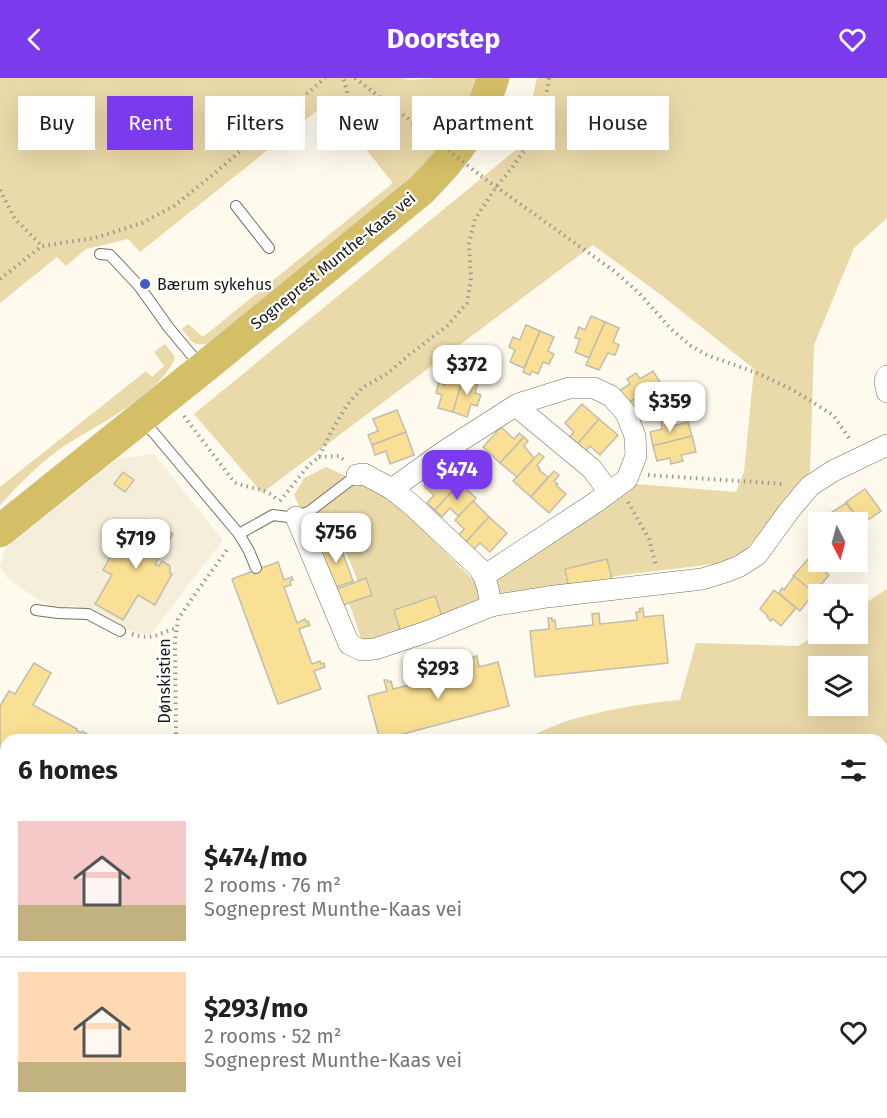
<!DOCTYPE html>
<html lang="en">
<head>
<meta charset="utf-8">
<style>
	:root { --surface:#fff; --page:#f2f2f2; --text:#202124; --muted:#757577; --line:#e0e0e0; --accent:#7c3aed }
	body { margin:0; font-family:"Fira Sans",sans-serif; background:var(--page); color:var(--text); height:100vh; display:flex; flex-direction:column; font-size:22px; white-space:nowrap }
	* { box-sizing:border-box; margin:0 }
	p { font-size:20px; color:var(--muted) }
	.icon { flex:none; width:33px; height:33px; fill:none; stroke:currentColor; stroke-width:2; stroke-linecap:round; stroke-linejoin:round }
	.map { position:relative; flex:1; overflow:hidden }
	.drawer { position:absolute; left:0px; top:656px; width:888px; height:386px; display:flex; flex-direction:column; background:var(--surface); border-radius:18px 18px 0 0; box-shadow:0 6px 24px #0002 }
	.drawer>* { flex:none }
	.top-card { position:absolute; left:18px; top:18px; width:852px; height:54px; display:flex; gap:12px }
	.needle { width:39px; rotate:174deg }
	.buttons { position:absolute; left:808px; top:434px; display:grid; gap:12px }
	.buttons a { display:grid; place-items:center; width:60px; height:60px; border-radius:0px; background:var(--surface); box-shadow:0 6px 24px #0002; font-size:30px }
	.price { position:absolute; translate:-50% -51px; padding:0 14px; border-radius:12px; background:#fff; color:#222; font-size:20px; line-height:39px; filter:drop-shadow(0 2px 3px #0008) }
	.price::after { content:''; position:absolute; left:50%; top:36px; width:18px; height:14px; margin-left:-9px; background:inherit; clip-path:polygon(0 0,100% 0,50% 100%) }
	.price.selected { background:var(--accent); color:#fff }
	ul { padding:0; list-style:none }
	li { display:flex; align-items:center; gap:18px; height:150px; padding:0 18px }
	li+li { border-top:2px solid var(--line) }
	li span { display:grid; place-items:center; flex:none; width:168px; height:120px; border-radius:0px; color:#555 }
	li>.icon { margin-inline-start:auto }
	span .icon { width:72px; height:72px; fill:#fffc; stroke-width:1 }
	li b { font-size:26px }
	h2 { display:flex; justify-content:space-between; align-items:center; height:72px; padding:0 18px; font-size:26px }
	.chip { padding:0 21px; border-radius:0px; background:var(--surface); box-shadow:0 6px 24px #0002; font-size:21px; line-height:54px }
	.chip.selected { background:var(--accent); color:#fff }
	header { display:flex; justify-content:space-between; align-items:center; height:78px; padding:0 18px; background:var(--accent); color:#fff; font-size:27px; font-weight:700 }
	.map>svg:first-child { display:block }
</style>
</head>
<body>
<header><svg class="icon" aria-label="back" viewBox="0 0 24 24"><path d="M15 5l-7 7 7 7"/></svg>Doorstep<svg class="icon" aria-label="heart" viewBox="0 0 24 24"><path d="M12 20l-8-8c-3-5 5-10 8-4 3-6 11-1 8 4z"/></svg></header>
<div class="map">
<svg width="887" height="1040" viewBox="0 0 887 1040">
	<rect width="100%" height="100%" fill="#fefaed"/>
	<path fill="#f5eeda" d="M154 376 223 462 150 557 126 552 75 527 59 531 39 522 8 501 0 489 5 471 117 381Z"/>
	<g fill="#ead9a9" fill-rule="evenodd">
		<path d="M0 0H403L409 2 434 0H479L461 45 432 84 214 264C194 269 194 267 182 251L188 246 203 259 393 105 328 24 140 174 128 161 86 171 66 188 57 179 0 225Z"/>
		<path d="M537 0H887V140L854 170 814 267 810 394 746 472 722 485 623 497 493 520 362 564 349 524 363 515 332 441 308 449 294 417 304 400 326 389 388 417 477 506 548 466 637 406 736 414 744 394 754 291 661 217 593 167 262 415 194 336 522 67Z"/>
		<path d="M165 266 175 279C160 319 91 349 57 373 36 389 17 408 0 427V409L146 293 152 299 164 288 154 274Z"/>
		<path d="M887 511V742L882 746V662L523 661C538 655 554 647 570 642 606 632 643 625 680 622L696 565 798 568 819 555H858V530ZM819 588H858V627H819Z"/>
		<path d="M6 793V1035H48L42 1040H0V804Z"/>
	</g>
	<g fill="#fae094" stroke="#c1bdb1" stroke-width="1.5">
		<path d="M591 238 605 244 589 280 575 274 580 261 575 260 579 249 585 252Z"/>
		<path d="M605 244 619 250 613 264 619 267 615 277 608 275 599 292 586 287Z"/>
		<path d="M526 247 540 253 524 290 510 284 515 272 509 269 513 259 520 262Z"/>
		<path d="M540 253 554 259 548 273 554 276 549 286 543 284 538 296 532 293 530 297 523 294Z"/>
		<path d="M450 292 464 296 453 334 438 330 442 317 436 315 439 304 445 307Z"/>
		<path d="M653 293 661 306 626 326 619 313 630 306 627 301 636 295 640 301Z"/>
		<path d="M464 296 479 301 475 315 481 317 477 328 471 326 467 339 453 334Z"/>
		<path d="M661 306 668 319 655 327 658 333 649 338 645 333 634 339 626 326Z"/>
		<path d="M582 326 599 341 575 369 567 362 574 354 565 345Z"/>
		<path d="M397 332 406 354 372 367 368 357 378 353 373 341Z"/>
		<path d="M599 341 618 357 600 377 590 368 583 376 575 369Z"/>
		<path d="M672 341 673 348 688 344 692 358 653 368 650 354 662 351 661 344Z"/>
		<path d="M501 349 514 361 519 355 524 359 500 385 483 369Z"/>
		<path d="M406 354 414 377 390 386 386 373 375 377 372 367Z"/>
		<path d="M692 358 696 374 681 377 683 383 671 386 670 380 657 383 653 368Z"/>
		<path d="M524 359 528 363 524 368 534 380 517 399 500 385Z"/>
		<path d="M539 375 544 379 537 387 540 391 539 392 548 399 531 419 513 403Z"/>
		<path d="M442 388 460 405 435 432 427 425 434 417 424 408Z"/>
		<path d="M554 393 559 397 554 403 558 406 556 407 566 416 549 435 531 419Z"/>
		<path d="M123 394 134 402 125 414 114 406Z"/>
		<path d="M460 405 476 420 459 439 450 430 442 439 435 432Z"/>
		<path d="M865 411 881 433 862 446 846 424Z"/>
		<path d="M473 423 489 439 464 466 457 459 464 451 455 442Z"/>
		<path d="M846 425 862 446 858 449V444H831L826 438Z"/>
		<path d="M489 439 507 455 490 474 480 465 472 473 464 466Z"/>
		<path d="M145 441 173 456 155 486 159 488 162 483 170 488V495L172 496 155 527 138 517 123 542 95 526 112 497 103 492 125 453 134 459Z"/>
		<path d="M338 462 353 503 334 510 319 469Z"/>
		<path d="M809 480 829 497 814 515 793 498Z"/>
		<path d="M607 481 612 501 569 510 565 491Z"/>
		<path d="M278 484 284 502 292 499 293 502 290 503 291 507 284 509 297 545 305 541 306 544 308 543 310 547 299 551 312 586 320 583 321 586 324 585 325 589 314 593 321 611 278 626 232 501Z"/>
		<path d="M794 498 814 515 800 533 779 515 782 510 784 512Z"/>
		<path d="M366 500 372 517 340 528 334 512Z"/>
		<path d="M774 512 796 530 781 548 773 541 771 543 767 539 768 538 760 531Z"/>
		<path d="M435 518 442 538 400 552 394 532Z"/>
		<path d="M643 530 644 539 663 537 668 585 535 599 530 553 549 551 548 540H552V543L555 542 556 551 593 547 592 536 599 535 600 546 637 542 636 534H640L639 531Z"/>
		<path d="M477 578 479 589 498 584 509 628 380 662 368 618 387 613 384 602H387L388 604 391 603 393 611 429 602 426 591 433 589 436 600 472 591 470 583 473 582V579Z"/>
		<path d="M34 585 51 595 33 627 77 651 76 652 81 655 82 653 97 662H28L23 659 21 662H6V674L0 671V628L9 613 15 616Z"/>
		<path d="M587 1035H609L612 1040H589Z"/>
		<path d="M655 1035H687V1036L677 1040H648V1038Z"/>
	</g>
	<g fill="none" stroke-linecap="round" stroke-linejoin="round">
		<g stroke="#747065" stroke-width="12">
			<g id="lane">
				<path d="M236 128 269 170"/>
				<path d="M100 176 110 177 139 208 169 250 200 287"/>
				<path d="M143 342 239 456 249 473 256 490"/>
				<path d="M239 456 273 437 288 439H296L310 433 357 397"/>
				<path d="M36 532 58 535 88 536 120 553"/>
				<path d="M570 1035 573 1040"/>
				<path d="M491 1040 496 1035"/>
			</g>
		</g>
		<g stroke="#747065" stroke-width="22">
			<g id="street">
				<path d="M887 298 885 303 887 314"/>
				<path d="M516 328 592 391 609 414"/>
				<path d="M392 411 446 372 518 326 569 310H594L611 318 626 335 635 358 636 378 627 401 596 424 484 498"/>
				<path d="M296 439 349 566 361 572 375 571 429 553 491 528C489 514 487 502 479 490L413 428 392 411 364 396 357 397"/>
				<path d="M491 528 547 519 702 501 725 494 740 488 757 477 789 433 810 408 833 393 887 367"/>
				<path d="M882 819H887"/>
				<path d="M882 923 887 921"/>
				<path d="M267 1040 271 1035"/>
				<path d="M750 1040 761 1035"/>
			</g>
		</g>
		<g stroke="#dadad9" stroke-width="33">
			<path id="primary" d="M0 453 203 290 421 112C454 79 480 46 493 0"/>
		</g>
		<g stroke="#9c9a90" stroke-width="4" stroke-dasharray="1.5 4.5" stroke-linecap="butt">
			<path d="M355 0 420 50"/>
			<path d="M340 53 347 48C350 32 349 16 343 0"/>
			<path d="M481 98 614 193 639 215 671 251 691 268 707 277 757 295 793 312 833 337 851 363"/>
			<path d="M0 112 15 141 42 168"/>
			<path d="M0 201 42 168 95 160 142 145 174 128 215 95 325 0"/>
			<path d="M184 338 234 404C249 411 266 409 277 422"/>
			<path d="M319 379 339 378 344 382"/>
			<path d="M648 397 784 406"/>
			<path d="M280 423 308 388 319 379 331 354 347 327 362 310 388 295 409 277 447 248 467 225 471 202 469 165 475 141 496 109 511 91 532 61 546 19 549 0"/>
			<path d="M628 424 649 461 656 488"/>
			<path d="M132 556C155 563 157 555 177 550"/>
			<path d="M176 662 175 563 178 541 193 519 229 469"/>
			<path d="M882 785 887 783"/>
			<path d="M0 965 6 960"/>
			<path d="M882 1016 887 1019"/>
			<path d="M622 1035 624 1040"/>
		</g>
		<use href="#lane" stroke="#fff" stroke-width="10"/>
		<use href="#street" stroke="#fff" stroke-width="21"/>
		<use href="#primary" stroke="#d4bf67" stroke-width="32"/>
		<path stroke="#9c9a90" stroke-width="4" stroke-dasharray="1.5 4.5" stroke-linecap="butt" d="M420 50 481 98"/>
	</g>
	<circle fill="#4558cc" stroke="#fff" stroke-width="2" cx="145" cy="206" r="6"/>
	<g text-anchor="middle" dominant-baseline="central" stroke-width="4.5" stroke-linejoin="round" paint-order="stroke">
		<g font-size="16" fill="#1a1914" stroke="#fff">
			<text transform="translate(333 183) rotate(-39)">Sogneprest Munthe-Kaas vei</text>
			<text transform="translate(164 603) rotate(-90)">Dønskistien</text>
		</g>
		<g font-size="16" fill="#1a1914" stroke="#fff" text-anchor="start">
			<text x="157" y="206">Bærum sykehus</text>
		</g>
	</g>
</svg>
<div class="buttons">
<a><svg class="needle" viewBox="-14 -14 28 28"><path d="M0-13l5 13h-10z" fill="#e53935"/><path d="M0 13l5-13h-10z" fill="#757577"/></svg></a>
<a><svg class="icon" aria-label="locate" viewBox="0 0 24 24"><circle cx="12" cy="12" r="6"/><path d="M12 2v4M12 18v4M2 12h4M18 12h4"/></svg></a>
<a><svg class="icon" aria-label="layers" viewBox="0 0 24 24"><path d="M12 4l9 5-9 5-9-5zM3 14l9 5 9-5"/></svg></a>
</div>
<b class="price" style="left:467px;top:318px">$372</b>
<b class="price" style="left:670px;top:355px">$359</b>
<b class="price selected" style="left:457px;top:423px">$474</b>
<b class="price" style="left:336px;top:486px">$756</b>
<b class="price" style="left:136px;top:492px">$719</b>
<b class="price" style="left:438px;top:622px">$293</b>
<div class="top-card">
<a class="chip">Buy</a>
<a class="chip selected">Rent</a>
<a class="chip">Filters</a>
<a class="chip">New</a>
<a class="chip">Apartment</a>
<a class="chip">House</a>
</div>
<section class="drawer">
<h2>6 homes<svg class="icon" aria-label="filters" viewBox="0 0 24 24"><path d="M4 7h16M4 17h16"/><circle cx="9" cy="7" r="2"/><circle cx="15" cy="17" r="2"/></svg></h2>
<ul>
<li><span style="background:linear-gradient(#f6c9c9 70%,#c2b280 0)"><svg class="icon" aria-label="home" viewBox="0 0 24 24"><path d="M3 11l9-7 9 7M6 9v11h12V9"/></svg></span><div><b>$474/mo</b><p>2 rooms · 76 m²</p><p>Sogneprest Munthe-Kaas vei</p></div><svg class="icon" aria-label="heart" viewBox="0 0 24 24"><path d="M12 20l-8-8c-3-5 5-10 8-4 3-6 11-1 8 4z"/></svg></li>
<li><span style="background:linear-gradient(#ffd9b3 75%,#c2b280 0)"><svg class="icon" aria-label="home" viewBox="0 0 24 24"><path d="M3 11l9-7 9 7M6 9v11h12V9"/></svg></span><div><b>$293/mo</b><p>2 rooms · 52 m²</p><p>Sogneprest Munthe-Kaas vei</p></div><svg class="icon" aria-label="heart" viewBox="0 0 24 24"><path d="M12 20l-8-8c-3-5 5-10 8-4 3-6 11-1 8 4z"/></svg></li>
</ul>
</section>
</div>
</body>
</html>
